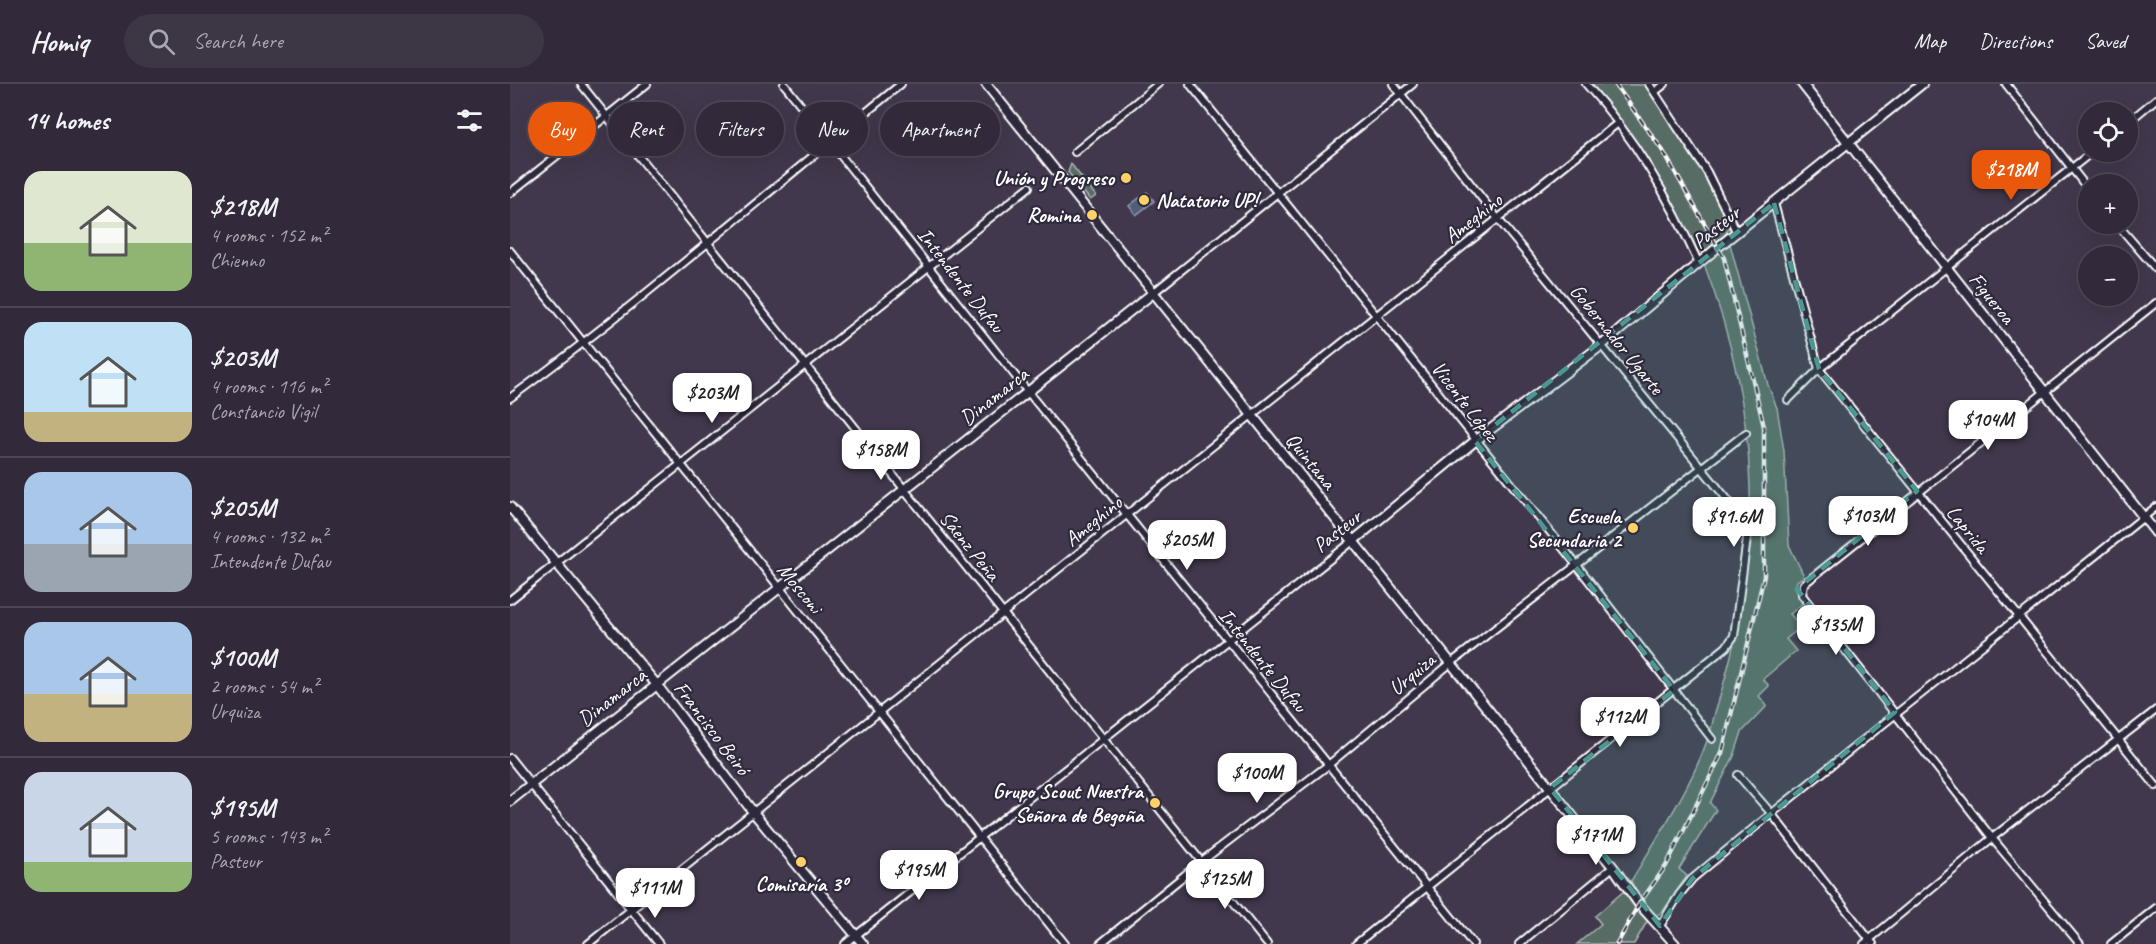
<!DOCTYPE html>
<html lang="en">
<head>
<meta charset="utf-8">
<style>
	:root { --surface:#322a3a; --page:#3d3645; --text:#f1f3f6; --muted:#a8a7af; --line:#4d4654; --accent:#ea580c }
	body { margin:0; font-family:Caveat,sans-serif; background:var(--page); color:var(--text); height:100vh; display:flex; flex-direction:column; font-size:22px; white-space:nowrap }
	* { box-sizing:border-box; margin:0 }
	p { font-size:20px; color:var(--muted) }
	.icon { flex:none; width:33px; height:33px; fill:none; stroke:currentColor; stroke-width:2; stroke-linecap:round; stroke-linejoin:round }
	.map { position:relative; flex:1; overflow:hidden }
	.sheet { display:flex; flex-direction:column; background:var(--surface); width:510px }
	.sheet>* { flex:none }
	.guide { position:absolute; left:18px; top:18px; width:570px; height:54px; display:flex; gap:12px }
	.controls { position:absolute; left:1568px; top:18px; display:grid; gap:12px }
	.controls a { display:grid; place-items:center; width:60px; height:60px; border-radius:50%; background:var(--surface); box-shadow:0 6px 24px #0002,0 0 0 2px var(--line); font-size:30px }
	.price { position:absolute; translate:-50% -51px; padding:0 14px; border-radius:12px; background:#fff; color:#222; font-size:20px; line-height:39px; filter:drop-shadow(0 2px 3px #0008) }
	.price::after { content:''; position:absolute; left:50%; top:36px; width:18px; height:14px; margin-left:-9px; background:inherit; clip-path:polygon(0 0,100% 0,50% 100%) }
	.price.on { background:var(--accent); color:#fff }
	ul { padding:0; list-style:none }
	li { display:flex; align-items:center; gap:18px; height:150px; padding:0 24px }
	li+li { border-top:2px solid var(--line) }
	li span { display:grid; place-items:center; flex:none; width:168px; height:120px; border-radius:18px; color:#555 }
	li>.icon { margin-inline-start:auto }
	span .icon { width:72px; height:72px; fill:#fffc; stroke-width:1 }
	li b { font-size:26px }
	h2 { display:flex; justify-content:space-between; align-items:center; height:72px; padding:0 24px; font-size:26px }
	.chip { padding:0 21px; border-radius:27px; background:var(--surface); box-shadow:0 6px 24px #0002,0 0 0 2px var(--line); font-size:21px; line-height:54px }
	.chip.on { background:var(--accent); color:#fff }
	header { display:flex; align-items:center; gap:36px; box-sizing:border-box; height:84px; padding:0 30px; background:var(--surface); border-bottom:2px solid var(--line) }
	header strong { font-size:28px }
	nav { display:flex; gap:33px; margin-inline-start:auto; font-size:21px }
	.search { width:420px; height:54px; background:var(--page); display:flex; align-items:center; gap:15px; box-sizing:border-box; padding:0 21px; border-radius:33px; color:var(--muted); font-size:22px }
	main { display:flex; flex:1; min-height:0 }
	.map>svg:first-child { display:block }
</style>
</head>
<body>
<header>
<strong>Homiq</strong>
<div class="search"><svg class="icon" aria-label="search" viewBox="0 0 24 24"><circle cx="10" cy="10" r="6"/><path d="M15 15l6 6"/></svg>Search here</div>
<nav><a>Map</a><a>Directions</a><a>Saved</a></nav>
</header>
<main>
<section class="sheet">
<h2>14 homes<svg class="icon" aria-label="filters" viewBox="0 0 24 24"><path d="M4 7h16M4 17h16"/><circle cx="9" cy="7" r="2"/><circle cx="15" cy="17" r="2"/></svg></h2>
<ul>
<li><span style="background:linear-gradient(#dfe7d0 60%,#8fb573 0)"><svg class="icon" aria-label="home" viewBox="0 0 24 24"><path d="M3 11l9-7 9 7M6 9v11h12V9"/></svg></span><div><b>$218M</b><p>4 rooms · 152 m²</p><p>Chienno</p></div></li>
<li><span style="background:linear-gradient(#bfe0f5 75%,#c2b280 0)"><svg class="icon" aria-label="home" viewBox="0 0 24 24"><path d="M3 11l9-7 9 7M6 9v11h12V9"/></svg></span><div><b>$203M</b><p>4 rooms · 116 m²</p><p>Constancio Vigil</p></div></li>
<li><span style="background:linear-gradient(#a9c7e8 60%,#9aa5b1 0)"><svg class="icon" aria-label="home" viewBox="0 0 24 24"><path d="M3 11l9-7 9 7M6 9v11h12V9"/></svg></span><div><b>$205M</b><p>4 rooms · 132 m²</p><p>Intendente Dufau</p></div></li>
<li><span style="background:linear-gradient(#a9c7e8 60%,#c2b280 0)"><svg class="icon" aria-label="home" viewBox="0 0 24 24"><path d="M3 11l9-7 9 7M6 9v11h12V9"/></svg></span><div><b>$100M</b><p>2 rooms · 54 m²</p><p>Urquiza</p></div></li>
<li><span style="background:linear-gradient(#c9d6e8 75%,#8fb573 0)"><svg class="icon" aria-label="home" viewBox="0 0 24 24"><path d="M3 11l9-7 9 7M6 9v11h12V9"/></svg></span><div><b>$195M</b><p>5 rooms · 143 m²</p><p>Pasteur</p></div></li>
</ul>
</section>
<div class="map">
<svg width="1646" height="860" viewBox="0 0 1646 860">
	<rect width="100%" height="100%" fill="#42384d"/>
	<filter id="ink" filterUnits="userSpaceOnUse"><feTurbulence type="fractalNoise" baseFrequency=".0167" numOctaves="2"/><feDisplacementMap in="SourceGraphic" scale="12" xChannelSelector="R" yChannelSelector="G"/><feConvolveMatrix kernelMatrix="1 2 1 2 8 2 1 2 1" color-interpolation-filters="sRGB"/></filter>
	<g filter="url(#ink)">
		<g fill="#586c66" stroke="#acb6b2" stroke-width="1.5">
			<path d="M1079 0 1137 1 1194 89 1220 141 1213 155 1194 169 1186 166C1159 104 1124 50 1079 0Z"/>
			<path d="M561 80 586 112 580 116 558 88Z"/>
			<path d="M1220 160 1258 301 1267 324 1274 367 1279 461 1294 492 1287 497 1285 503 1292 520 1280 530 1291 543 1276 555 1286 567 1253 595 1259 602 1249 612 1257 622 1232 648 1224 672 1200 719 1206 726 1169 785 1177 792 1153 827 1146 832 1134 821 1121 797C1148 752 1179 707 1197 657 1202 646 1203 633 1207 622 1255 470 1251 329 1194 180Z"/>
			<path d="M1115 806 1138 836 1124 860H1067L1091 840 1085 832Z"/>
		</g>
		<path fill="#505e7a" stroke="#969eaf" stroke-width="1.5" d="M637 108 644 117 626 131 619 122Z"/>
		<g fill="none" stroke-linecap="round" stroke-linejoin="round">
			<g stroke="#fff" stroke-width="10">
				<g id="minor">
					<path d="M71 0 757 860"/>
					<path d="M274 0 518 308 963 860"/>
					<path d="M680 0 1066 480 1202 655"/>
					<path d="M1076 0C1125 54 1159 114 1189 180"/>
					<path d="M1139 0 1197 88 1227 149"/>
					<path d="M1496 0 1578 105"/>
					<path d="M1146 7 1155 0"/>
					<path d="M1617 39 1646 15"/>
					<path d="M565 68 648 0"/>
					<path d="M0 109 137 0"/>
					<path d="M1264 119 1309 285 1646 702"/>
					<path d="M1607 140 1646 185"/>
					<path d="M0 167 555 860"/>
					<path d="M643 209 903 0"/>
					<path d="M0 314C135 215 261 105 391 0"/>
					<path d="M1278 316 1309 285 1582 68"/>
					<path d="M0 516 519 103"/>
					<path d="M0 674 149 860"/>
					<path d="M1228 691 1261 729 1363 860"/>
					<path d="M1150 842 1169 811 1182 795C1334 668 1492 548 1646 423"/>
					<path d="M78 860 1108 39"/>
					<path d="M335 860 843 457"/>
					<path d="M590 860 692 777 817 682 941 579 1236 349"/>
					<path d="M846 860 1216 563 1224 552 1238 447 1235 437 988 135 883 0"/>
					<path d="M1009 860 1103 783"/>
					<path d="M1354 860 1482 754 1646 626"/>
					<path d="M1570 860 1482 754 1292 511 1294 500 1646 219"/>
					<path d="M1601 860 1646 824"/>
				</g>
			</g>
			<g stroke="#fff" stroke-width="12">
				<g id="tertiary">
					<path d="M476 0 941 579 1103 783 1129 820 1165 860"/>
					<path d="M1292 0 1646 449"/>
					<path d="M0 423 147 601 243 728 353 860"/>
					<path d="M843 457 965 357 1092 261 1208 163 1412 0"/>
					<path d="M0 717 643 209"/>
				</g>
			</g>
			<use href="#minor" stroke="#2f2a3d" stroke-width="6"/>
			<use href="#tertiary" stroke="#2f2a3d" stroke-width="8"/>
			<g stroke="#fff" stroke-width="4.5">
				<path id="rail" d="M1105 0 1153 67 1214 174 1254 343V492L1212 669 1156 782 1129 820 1107 860"/>
			</g>
			<use href="#rail" stroke="#2f2a3d" stroke-width="2" stroke-dasharray="7" stroke-linecap="butt"/>
		</g>
	</g>
	<path fill="#4b9892" fill-opacity="0.2" stroke="#4b9892" stroke-width="4.5" stroke-dasharray="12 8" stroke-linejoin="round" d="M1264 119 1309 285 1407 407 1287 505 1385 628 1182 795 1150 842 1040 704 1164 606 965 357Z"/>
	<g fill="#ffd166" stroke="#2f2a3d" stroke-width="2">
		<circle cx="616" cy="94" r="6"/>
		<circle cx="634" cy="116" r="6"/>
		<circle cx="582" cy="131" r="6"/>
		<circle cx="1123" cy="444" r="6"/>
		<circle cx="645" cy="719" r="6"/>
		<circle cx="291" cy="778" r="6"/>
	</g>
	<g text-anchor="middle" dominant-baseline="central" stroke-width="4.5" stroke-linejoin="round" paint-order="stroke">
		<g font-size="21" font-weight="bold" fill="#fff" stroke="#2f2a3d" text-anchor="end">
			<text x="604" y="94">Unión y Progreso</text>
			<text x="646" y="116" text-anchor="start">Natatorio UP!</text>
			<text x="570" y="131">Romina</text>
			<text x="1111" y="432">Escuela<tspan x="1111" dy="24">Secundaria 2</tspan></text>
			<text x="633" y="707">Grupo Scout Nuestra<tspan x="633" dy="24">Señora de Begoña</tspan></text>
			<text x="291" y="800" text-anchor="middle">Comisaría 3º</text>
		</g>
		<g font-size="21" fill="#fff" stroke="#2f2a3d">
			<text transform="translate(963 134) rotate(-38)">Ameghino</text>
			<text transform="translate(1206 143) rotate(-39)">Pasteur</text>
			<text transform="translate(451 196) rotate(52)">Intendente Dufau</text>
			<text transform="translate(1482 214) rotate(51)">Figueroa</text>
			<text transform="translate(1107 255) rotate(51)">Gobernador Ugarte</text>
			<text transform="translate(484 312) rotate(-38)">Dinamarca</text>
			<text transform="translate(955 317) rotate(52)">Vicente López</text>
			<text transform="translate(801 377) rotate(51)">Quintana</text>
			<text transform="translate(583 437) rotate(-39)">Ameghino</text>
			<text transform="translate(1458 445) rotate(51)">Laprida</text>
			<text transform="translate(827 447) rotate(-39)">Pasteur</text>
			<text transform="translate(460 462) rotate(51)">Sáenz Peña</text>
			<text transform="translate(290 504) rotate(51)">Mosconi</text>
			<text transform="translate(753 576) rotate(51)">Intendente Dufau</text>
			<text transform="translate(902 590) rotate(-40)">Urquiza</text>
			<text transform="translate(102 613) rotate(-38)">Dinamarca</text>
			<text transform="translate(202 644) rotate(53)">Francisco Beiró</text>
		</g>
	</g>
</svg>
<div class="controls">
<a><svg class="icon" aria-label="locate" viewBox="0 0 24 24"><circle cx="12" cy="12" r="6"/><path d="M12 2v4M12 18v4M2 12h4M18 12h4"/></svg></a>
<a>+</a>
<a>−</a>
</div>
<b class="price on" style="left:1501px;top:117px">$218M</b>
<b class="price" style="left:202px;top:340px">$203M</b>
<b class="price" style="left:1478px;top:367px">$104M</b>
<b class="price" style="left:371px;top:397px">$158M</b>
<b class="price" style="left:1358px;top:463px">$103M</b>
<b class="price" style="left:1224px;top:464px">$91.6M</b>
<b class="price" style="left:677px;top:487px">$205M</b>
<b class="price" style="left:1326px;top:572px">$135M</b>
<b class="price" style="left:1110px;top:664px">$112M</b>
<b class="price" style="left:747px;top:720px">$100M</b>
<b class="price" style="left:1086px;top:782px">$171M</b>
<b class="price" style="left:409px;top:817px">$195M</b>
<b class="price" style="left:715px;top:826px">$125M</b>
<b class="price" style="left:145px;top:835px">$111M</b>
<div class="guide">
<a class="chip on">Buy</a>
<a class="chip">Rent</a>
<a class="chip">Filters</a>
<a class="chip">New</a>
<a class="chip">Apartment</a>
</div>
</div>
</main>
</body>
</html>
